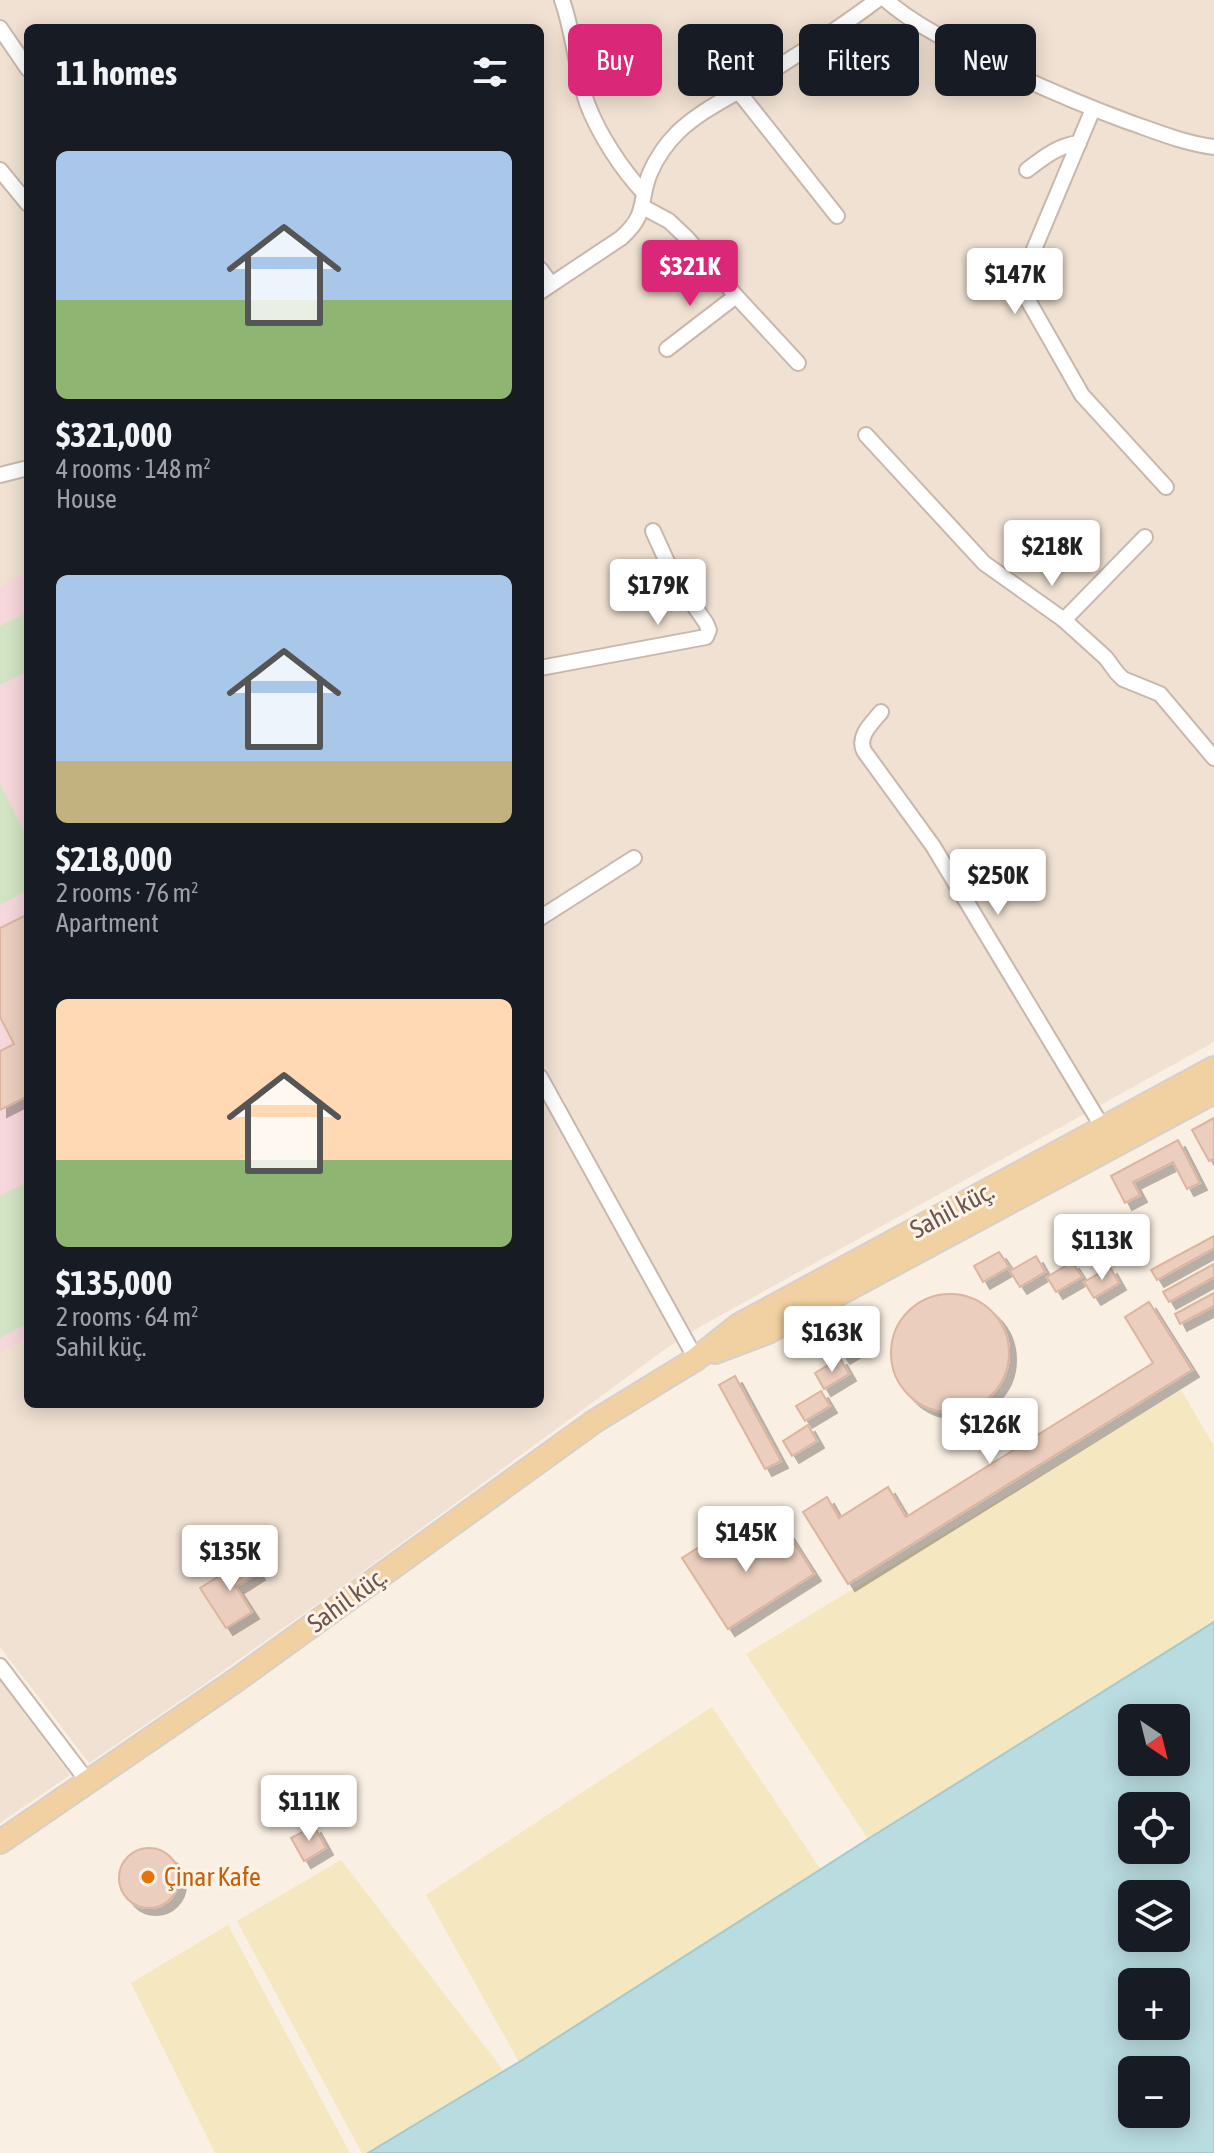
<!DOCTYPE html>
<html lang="en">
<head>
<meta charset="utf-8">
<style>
	:root { --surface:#171b24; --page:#242831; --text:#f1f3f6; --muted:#9ea1a6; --accent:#db2777 }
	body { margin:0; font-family:"Asap Condensed",sans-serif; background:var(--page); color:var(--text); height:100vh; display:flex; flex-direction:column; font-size:30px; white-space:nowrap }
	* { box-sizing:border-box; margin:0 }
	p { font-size:26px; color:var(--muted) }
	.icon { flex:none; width:44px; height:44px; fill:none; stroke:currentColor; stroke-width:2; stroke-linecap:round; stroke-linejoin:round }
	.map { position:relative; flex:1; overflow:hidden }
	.side { position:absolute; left:24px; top:24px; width:520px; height:1384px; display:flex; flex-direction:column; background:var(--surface); border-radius:12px; box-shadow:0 4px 20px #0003 }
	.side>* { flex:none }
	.banner { position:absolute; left:568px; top:24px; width:526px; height:72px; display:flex; gap:16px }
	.needle { width:52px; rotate:145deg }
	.controls { position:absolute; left:1118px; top:1704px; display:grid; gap:16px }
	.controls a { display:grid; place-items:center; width:72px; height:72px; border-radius:12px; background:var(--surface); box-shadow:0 4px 20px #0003; font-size:40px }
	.price { position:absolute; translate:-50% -68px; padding:0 18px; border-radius:8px; background:#fff; color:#222; font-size:26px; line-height:52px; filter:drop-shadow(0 2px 4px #0008) }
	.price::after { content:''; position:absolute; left:50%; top:48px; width:24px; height:18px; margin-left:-12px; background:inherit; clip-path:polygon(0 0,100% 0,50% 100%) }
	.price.current { background:var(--accent); color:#fff }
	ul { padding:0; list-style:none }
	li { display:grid; align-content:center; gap:16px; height:424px; padding:0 32px }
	li span { display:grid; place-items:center; height:248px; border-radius:12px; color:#555 }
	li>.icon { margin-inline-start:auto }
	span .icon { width:144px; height:144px; fill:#fffc; stroke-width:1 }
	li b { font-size:34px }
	h2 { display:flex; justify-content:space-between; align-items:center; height:96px; padding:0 32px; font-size:34px }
	.tag { padding:0 28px; border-radius:12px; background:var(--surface); box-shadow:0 4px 20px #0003; font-size:28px; line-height:72px }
	.tag.current { background:var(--accent); color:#fff }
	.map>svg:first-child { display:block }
</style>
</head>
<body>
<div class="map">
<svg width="1214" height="2153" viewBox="0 0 1214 2153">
	<defs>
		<filter id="shadow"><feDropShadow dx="7" dy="7" stdDeviation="0" flood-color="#0004"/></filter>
	</defs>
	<rect width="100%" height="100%" fill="#f9efe2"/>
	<g fill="#f0e1d2" fill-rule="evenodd">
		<path d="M0 0H1214V1042L703 1325 668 1347 351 1580 196 1690 89 1763 0 1647ZM28 28H540V1404H28Z"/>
		<path d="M0 1681 70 1775 0 1823Z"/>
	</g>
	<path fill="#f6d7dc" d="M28 573V1338L0 1353V587Z"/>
	<g fill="#d2e4c3">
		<path d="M28 612V671L0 685V626Z"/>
		<path d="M0 784 28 839V890L0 905Z"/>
		<path d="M28 1181V1323L0 1338V1196Z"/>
	</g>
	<g fill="#f5e7c0">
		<path d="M1181 1390 1214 1446V1622L868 1839 746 1654Z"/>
		<path d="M712 1707 821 1870 519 2062 426 1895Z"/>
		<path d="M341 1860 503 2070 368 2153H362L237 1921Z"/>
		<path d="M228 1925 350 2153H215L131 1983Z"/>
	</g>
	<path fill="#b9dce0" stroke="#a1cbd0" stroke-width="2" fill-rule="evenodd" d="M1214 1622V2153H368L519 2062 868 1839ZM1132 1718H1176V1762H1132ZM1132 1806H1176V1850H1132ZM1132 1894H1176V1938H1132ZM1132 1982H1176V2026H1132ZM1132 2070H1176V2114H1132Z"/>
	<g fill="#ebcebd" stroke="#dcb49f" stroke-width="2" filter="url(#shadow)">
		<path d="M28 914V1096L0 1110V1051L14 1044 0 1017V928Z"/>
		<path d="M1214 1118V1159L1209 1161 1192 1130Z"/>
		<path d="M1178 1140 1200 1183 1187 1189 1173 1162 1133 1182 1140 1195 1125 1203 1111 1176Z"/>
		<path d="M1214 1236V1248L1157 1280 1151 1270Z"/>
		<path d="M999 1252 1009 1267 983 1282 974 1266Z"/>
		<path d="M1036 1256 1045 1272 1020 1287 1010 1271Z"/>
		<path d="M1072 1262 1082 1277 1056 1292 1047 1277Z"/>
		<path d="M1214 1264V1277L1169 1302 1163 1292Z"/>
		<path d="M1110 1267 1119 1283 1094 1298 1084 1282Z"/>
		<path d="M1214 1293V1306L1180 1324 1175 1314Z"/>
		<circle cx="950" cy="1353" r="59"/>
		<path d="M1149 1302 1192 1370 848 1584 803 1512 827 1497 839 1518 888 1487 906 1517 1153 1363 1125 1317Z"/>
		<path d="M859 1327 868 1342 843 1357 834 1342Z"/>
		<path d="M840 1358 849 1374 824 1389 815 1373Z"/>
		<path d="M735 1376 781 1461 765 1469 719 1385Z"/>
		<path d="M821 1391 830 1406 805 1421 796 1406Z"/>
		<path d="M808 1425 817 1441 792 1456 783 1441Z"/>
		<path d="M732 1526 751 1555 787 1532 814 1574 728 1629 682 1558Z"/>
		<path d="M249 1558 258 1573 236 1587 252 1612 226 1628 200 1588Z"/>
		<path d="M314 1826 326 1848 304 1861 291 1838Z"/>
		<circle cx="149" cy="1878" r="30"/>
	</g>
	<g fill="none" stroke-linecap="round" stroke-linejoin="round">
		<g stroke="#c8b7ab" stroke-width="18">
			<g id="minor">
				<path d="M562 0C574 34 576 70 587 103 598 133 622 170 644 193"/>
				<path d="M886 0C911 22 940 36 969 52 1020 78 1072 101 1126 121 1155 131 1183 143 1214 147"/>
				<path d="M0 28 28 69"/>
				<path d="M738 91 837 216"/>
				<path d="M1093 109 1027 266 1024 285 1029 302 1082 395 1166 487"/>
				<path d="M0 170 28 204"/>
				<path d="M1027 170C1044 157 1057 146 1079 143"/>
				<path d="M643 207 669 221 687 238 736 296 798 363"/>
				<path d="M540 269 551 284"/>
				<path d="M540 292 621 238C649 213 638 202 650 173 656 159 667 143 678 132 699 112 724 100 749 85 793 58 836 31 877 0"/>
				<path d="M667 349 736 296"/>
				<path d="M866 435 984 563 1064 620 1106 658 1117 673 1123 679 1160 694 1214 758"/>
				<path d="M0 475 28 468"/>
				<path d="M1064 620 1145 537"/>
				<path d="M540 668 706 637 709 630 706 623 673 575 653 531"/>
				<path d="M881 712C872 723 857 736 864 751L933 846 1103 1128"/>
				<path d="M540 918 634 858"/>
				<path d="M540 1077 696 1359"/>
				<path d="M0 1666 88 1782"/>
			</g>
		</g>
		<g stroke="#d6d0cd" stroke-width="26">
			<g id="primary">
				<path d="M715 1352 768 1332 1214 1092"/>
				<path d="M0 1842 235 1681 595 1421 696 1359 739 1325 1214 1068"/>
			</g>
		</g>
		<use href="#minor" stroke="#fff" stroke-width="14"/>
		<use href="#primary" stroke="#f1d0a1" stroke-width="22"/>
	</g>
	<circle fill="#e8710a" stroke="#fdf3e8" stroke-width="3" cx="148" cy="1877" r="8"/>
	<g text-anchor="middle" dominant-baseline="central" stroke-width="6" stroke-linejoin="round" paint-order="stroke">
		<g font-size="26" fill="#6e564c" stroke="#fdf3e8">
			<text transform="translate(952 1210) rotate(-28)">Sahil küç.</text>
			<text transform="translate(347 1600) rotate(-36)">Sahil küç.</text>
		</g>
		<g font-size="26" fill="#c56008" stroke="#fdf3e8" text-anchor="start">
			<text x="164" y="1877">Çinar Kafe</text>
		</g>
	</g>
</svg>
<div class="controls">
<a><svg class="needle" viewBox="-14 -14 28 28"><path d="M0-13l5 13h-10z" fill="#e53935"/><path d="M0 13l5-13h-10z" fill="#9ea1a6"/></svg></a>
<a><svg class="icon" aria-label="locate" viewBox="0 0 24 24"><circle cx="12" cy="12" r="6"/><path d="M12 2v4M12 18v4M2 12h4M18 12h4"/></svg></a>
<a><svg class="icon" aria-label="layers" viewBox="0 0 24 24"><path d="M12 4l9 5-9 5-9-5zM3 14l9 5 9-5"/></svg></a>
<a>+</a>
<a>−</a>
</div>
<b class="price current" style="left:690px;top:308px">$321K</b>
<b class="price" style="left:1015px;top:316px">$147K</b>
<b class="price" style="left:1052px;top:588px">$218K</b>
<b class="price" style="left:658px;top:627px">$179K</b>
<b class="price" style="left:998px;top:917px">$250K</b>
<b class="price" style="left:1102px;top:1282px">$113K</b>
<b class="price" style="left:832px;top:1374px">$163K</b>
<b class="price" style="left:990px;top:1466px">$126K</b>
<b class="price" style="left:746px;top:1574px">$145K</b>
<b class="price" style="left:230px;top:1593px">$135K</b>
<b class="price" style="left:309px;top:1843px">$111K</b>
<div class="banner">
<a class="tag current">Buy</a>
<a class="tag">Rent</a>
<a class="tag">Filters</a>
<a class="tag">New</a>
</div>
<section class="side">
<h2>11 homes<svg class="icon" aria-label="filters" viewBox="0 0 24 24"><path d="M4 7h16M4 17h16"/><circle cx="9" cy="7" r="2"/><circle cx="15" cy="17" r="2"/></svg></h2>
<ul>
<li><span style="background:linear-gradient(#a9c7e8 60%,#8fb573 0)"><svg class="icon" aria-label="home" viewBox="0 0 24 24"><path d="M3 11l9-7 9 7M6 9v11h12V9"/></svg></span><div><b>$321,000</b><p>4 rooms · 148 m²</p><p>House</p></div></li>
<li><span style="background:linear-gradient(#a9c7e8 75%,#c2b280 0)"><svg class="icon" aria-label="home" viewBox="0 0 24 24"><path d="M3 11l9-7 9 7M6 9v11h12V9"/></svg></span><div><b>$218,000</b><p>2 rooms · 76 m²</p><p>Apartment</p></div></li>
<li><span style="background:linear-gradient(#ffd9b3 65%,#8fb573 0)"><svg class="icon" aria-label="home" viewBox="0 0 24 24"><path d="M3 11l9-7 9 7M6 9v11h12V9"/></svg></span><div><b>$135,000</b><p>2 rooms · 64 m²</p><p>Sahil küç.</p></div></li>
</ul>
</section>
</div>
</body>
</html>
